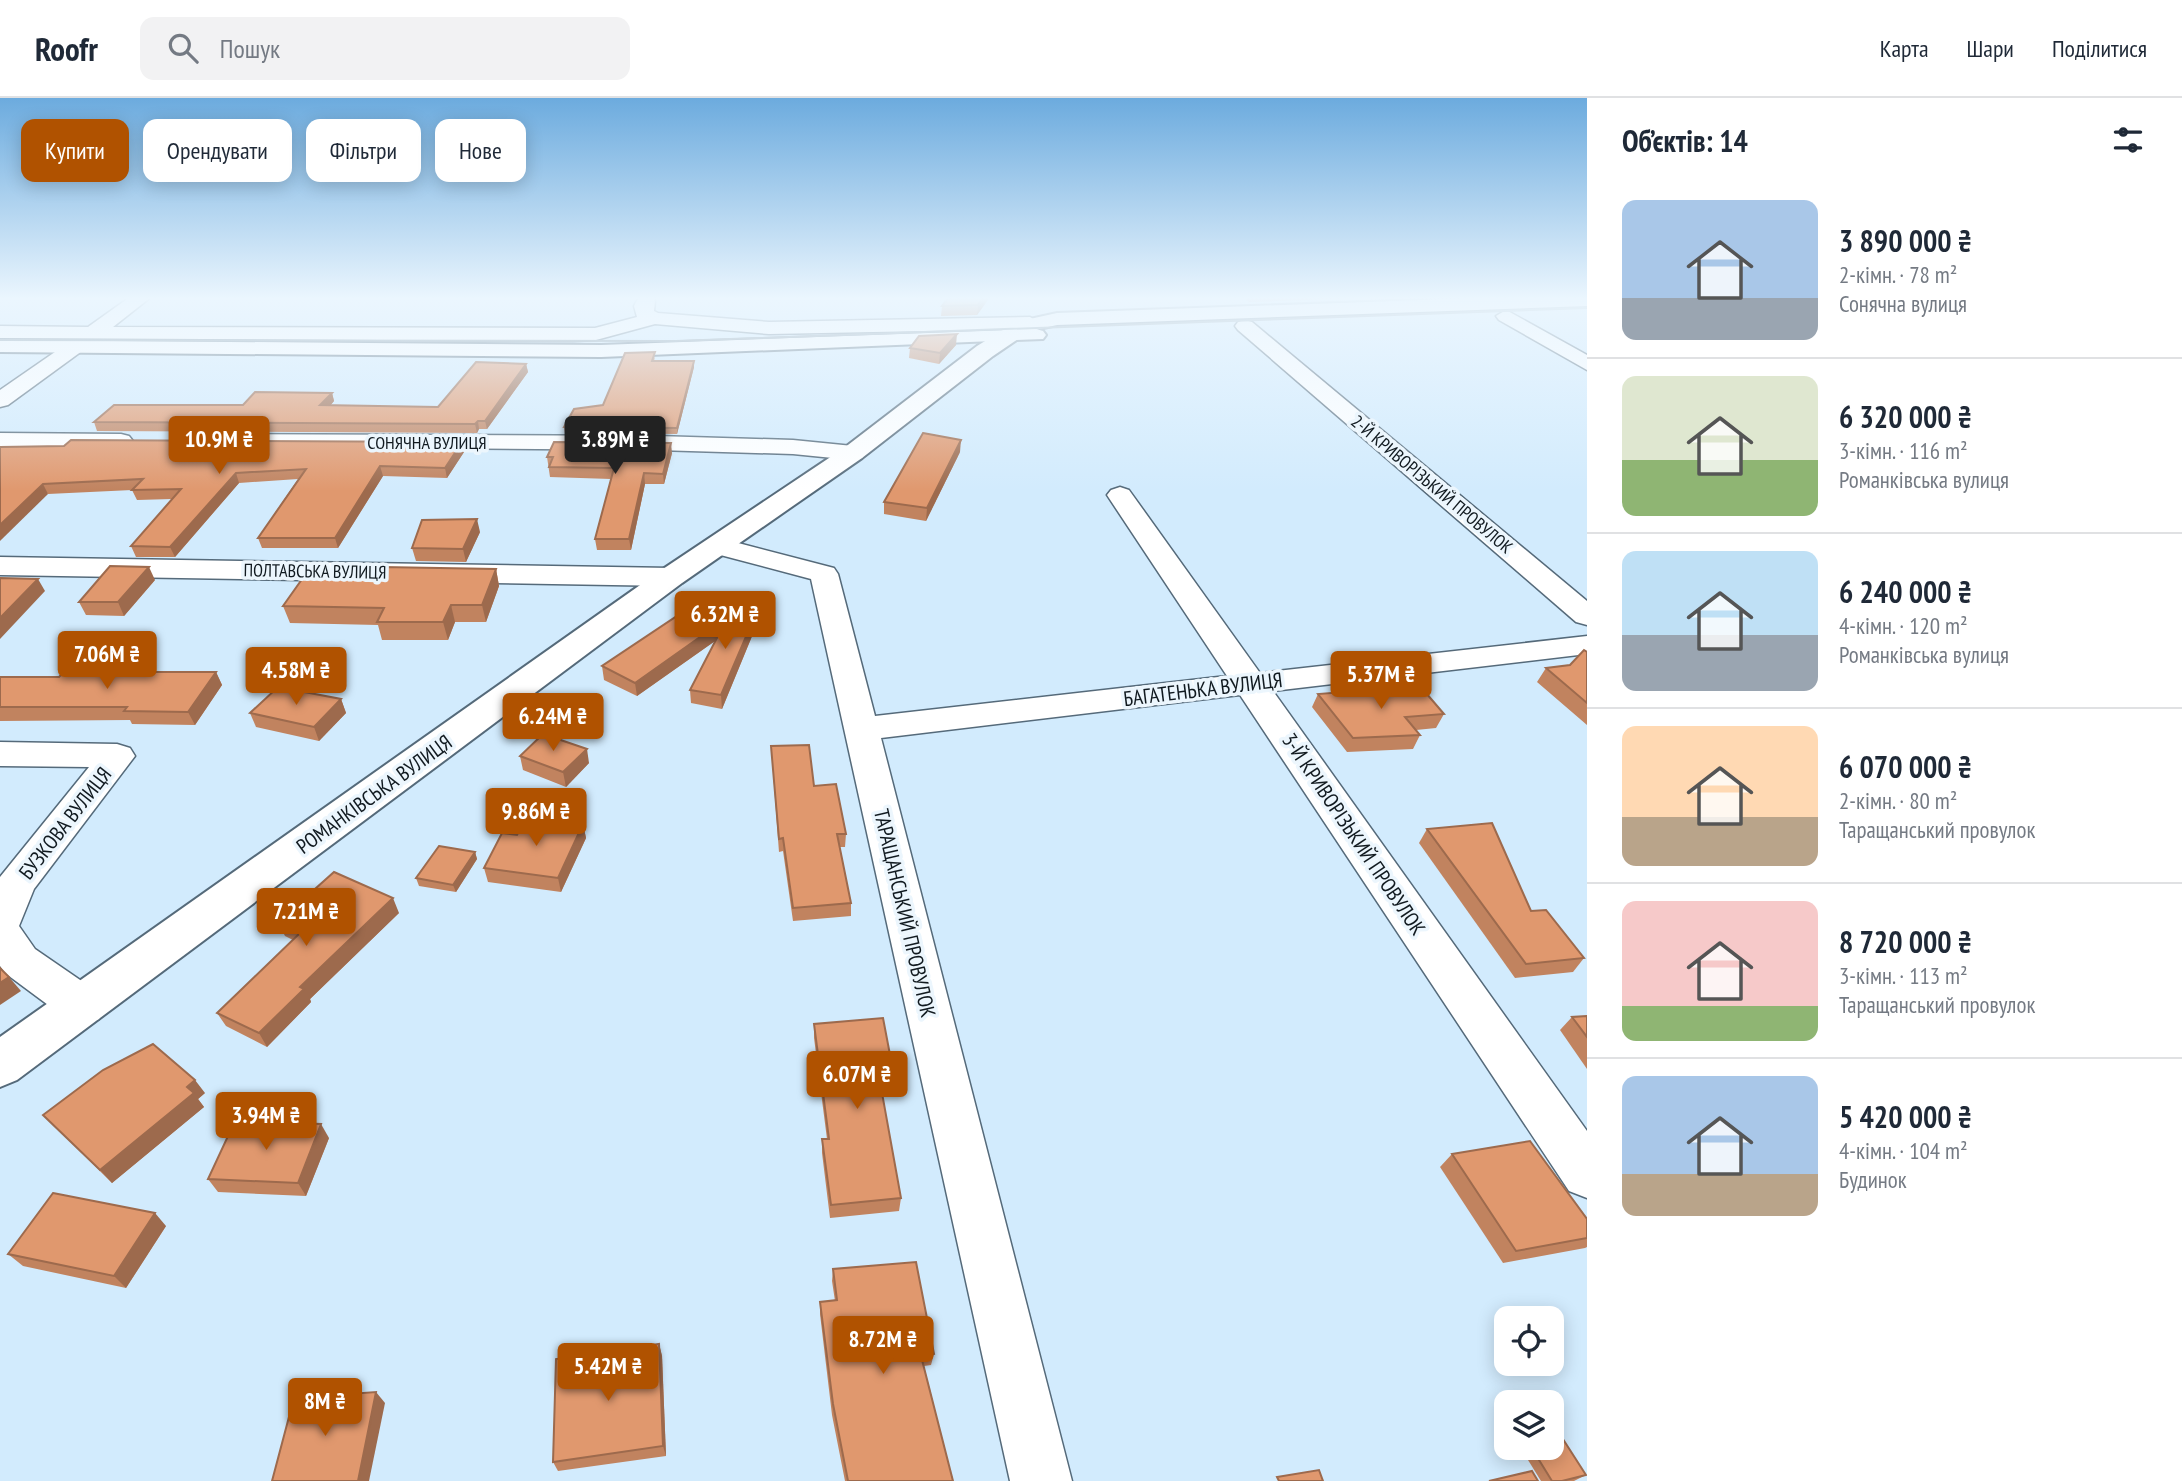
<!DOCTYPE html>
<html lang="uk">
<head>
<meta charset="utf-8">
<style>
	:root { --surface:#fff; --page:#f2f2f3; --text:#1f2937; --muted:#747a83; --line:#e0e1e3; --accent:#b05200 }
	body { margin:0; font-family:"PT Sans Narrow",sans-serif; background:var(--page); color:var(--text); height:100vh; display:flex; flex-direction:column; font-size:26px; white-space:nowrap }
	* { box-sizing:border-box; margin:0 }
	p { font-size:23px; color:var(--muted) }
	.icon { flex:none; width:38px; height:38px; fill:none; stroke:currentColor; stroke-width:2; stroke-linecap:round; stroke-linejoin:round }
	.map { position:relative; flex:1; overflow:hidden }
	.panel { display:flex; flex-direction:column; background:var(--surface); width:595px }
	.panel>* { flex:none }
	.hud { position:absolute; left:21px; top:21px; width:665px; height:63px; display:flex; gap:14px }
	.tools { position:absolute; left:1494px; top:1208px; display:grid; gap:14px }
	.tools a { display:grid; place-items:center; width:70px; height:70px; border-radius:14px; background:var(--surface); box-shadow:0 4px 18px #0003; font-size:35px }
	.price { position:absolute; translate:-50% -60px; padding:0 16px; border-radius:7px; background:var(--accent); color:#fff; font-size:23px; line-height:46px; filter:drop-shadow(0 2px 4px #0008) }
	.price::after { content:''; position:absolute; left:50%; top:42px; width:21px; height:16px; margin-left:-10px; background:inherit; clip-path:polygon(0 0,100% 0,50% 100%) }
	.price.selected { background:#222; color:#fff }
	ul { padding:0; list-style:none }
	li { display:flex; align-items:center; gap:21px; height:175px; padding:0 35px }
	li+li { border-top:2px solid var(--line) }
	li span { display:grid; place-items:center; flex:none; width:196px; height:140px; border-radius:14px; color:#555 }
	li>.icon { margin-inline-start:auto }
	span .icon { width:84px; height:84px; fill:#fffc; stroke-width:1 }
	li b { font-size:30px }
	h2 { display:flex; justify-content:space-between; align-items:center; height:84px; padding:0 35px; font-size:30px }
	.tag { padding:0 24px; border-radius:14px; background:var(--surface); box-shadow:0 4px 18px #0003; font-size:24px; line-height:63px }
	.tag.selected { background:var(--accent); color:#fff }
	header { display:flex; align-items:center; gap:42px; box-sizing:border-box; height:98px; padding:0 35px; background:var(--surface); border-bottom:2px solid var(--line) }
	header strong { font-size:33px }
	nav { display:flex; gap:38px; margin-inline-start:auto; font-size:24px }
	.search { width:490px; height:63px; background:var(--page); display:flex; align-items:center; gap:18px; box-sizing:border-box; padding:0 24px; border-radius:14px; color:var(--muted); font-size:26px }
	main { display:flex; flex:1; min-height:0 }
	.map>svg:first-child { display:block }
</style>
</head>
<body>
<header>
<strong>Roofr</strong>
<div class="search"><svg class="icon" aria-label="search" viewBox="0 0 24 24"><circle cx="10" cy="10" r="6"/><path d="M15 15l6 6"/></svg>Пошук</div>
<nav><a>Карта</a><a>Шари</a><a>Поділитися</a></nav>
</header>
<main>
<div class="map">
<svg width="1587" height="1383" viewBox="0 0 1587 1383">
	<rect width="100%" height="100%" fill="#d2ebfd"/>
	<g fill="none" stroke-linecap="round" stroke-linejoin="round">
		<g stroke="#556a7a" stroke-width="3">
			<g id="minor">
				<path d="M130 199H151L113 229 595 230 637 219 634 208 639 199H653L655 203 654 213 658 215 769 224 1030 219 1040 225 1030 231 769 236 655 226 596 242 573 243 0 240V228L88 229Z"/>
				<path d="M1506 212 1587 257V272L1499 222 1496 218Z"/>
				<path d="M1245 222 1252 224 1587 503V527L1576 524 1238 232 1235 228 1238 224Z"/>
				<path d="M75 243 82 245 85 249 82 253 8 307 0 309V292L68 245Z"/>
				<path d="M0 335 121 336 129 338 133 343 129 348 121 350 0 349Z"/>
				<path d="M204 336 657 338 793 342 853 348 862 350 865 355 862 360 853 362 793 356 657 352 196 348 192 343 196 338Z"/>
				<path d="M1120 389 1129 392 1260 575 1587 538V556L1273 593 1587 1033V1100L1569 1093 1240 597 881 640 1072 1383H1010L811 481 709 454 705 448 709 442 719 440 834 470 838 476 875 618 1227 578 1107 397 1111 392Z"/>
				<path d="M0 459 671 470 681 473 685 479 681 485 671 488 0 477Z"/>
				<path d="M0 644 117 646 130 650 135 658 34 791 19 828 35 851 99 895 105 908 99 921 83 927 67 921 5 875 0 868V779L89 669 0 668Z"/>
			</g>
		</g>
		<g stroke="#556a7a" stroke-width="4">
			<path id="tertiary" d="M1036 231 1043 233 1046 237 1043 241 601 259 0 254V242L601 247Z"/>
		</g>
		<g stroke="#556a7a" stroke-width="4">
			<path id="secondary" d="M1504 199H1587V208L1057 227 1030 233 993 258 862 360 682 485 17 982 0 989V939L660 473 844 350 977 248 1016 224 1057 215Z"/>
		</g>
		<use href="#minor" fill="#fff" fill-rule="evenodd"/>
		<use href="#tertiary" fill="#fff" fill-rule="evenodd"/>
		<use href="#secondary" fill="#fff" fill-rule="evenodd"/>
		<path stroke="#788a96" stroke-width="2" d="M0 242 676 243 1587 210"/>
	</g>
	<g fill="#c1835f">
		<path d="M990 199 977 217 941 218 942 208Z"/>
		<path d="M1243 199H1381L1249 204Z"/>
		<path d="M956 247 939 266 909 260 910 250Z"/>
		<path d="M655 259 654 263H694V269L677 336 565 335 564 329 603 307Z"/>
		<path d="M526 266 528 274 487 331H479L477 335 97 333 94 324 243 307 332 295 334 303 330 308 438 309Z"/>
		<path d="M0 349 464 354 447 380 383 378 338 450H262L258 440 298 381 239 385 175 459H136L131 448 172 401 137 402 132 392 48 396Z"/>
		<path d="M960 354 926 423 884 416V404Z"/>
		<path d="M672 355 664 386H645L631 452H597L595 441 611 381 550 379 547 359Z"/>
		<path d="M480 434 466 464 416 463 412 450Z"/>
		<path d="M496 471 499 488 486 524H455L448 542H382L378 527 290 525 283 508 377 478Z"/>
		<path d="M155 482 124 518 86 517 79 504Z"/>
		<path d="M757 513V526L722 611 691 605 690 592 715 543 637 598 604 582 602 568 724 522V525Z"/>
		<path d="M1587 554V627L1537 584 1546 570 1570 567Z"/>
		<path d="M216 574 222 587 195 627 132 626 130 622 0 623V579H59Z"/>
		<path d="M1318 596 1444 616 1436 630 1416 632 1420 637 1413 651 1347 654 1312 609Z"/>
		<path d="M341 601 346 615 319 643 256 629 250 615Z"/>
		<path d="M771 648 814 688 846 736 845 749H840L851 805V818L793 823 783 753 779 754Z"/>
		<path d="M520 658 589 665 566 689 523 672Z"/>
		<path d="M583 726 586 740 561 794 488 784 484 770Z"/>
		<path d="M1427 731 1531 813 1584 860 1573 874 1515 880 1419 745Z"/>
		<path d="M475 754 477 761 456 794 419 788 416 780Z"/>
		<path d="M399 815 310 901 311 904 267 949 226 928 217 915 293 842 285 838 278 824Z"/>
		<path d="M1587 918V971L1560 932 1572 919Z"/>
		<path d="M814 926 895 983 894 996 882 997 901 1100 899 1113 830 1120 822 1055V1041H827L814 940Z"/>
		<path d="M205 995 198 1001 204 1009 112 1085 43 1017Z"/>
		<path d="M329 1040 306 1098 218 1094 208 1081Z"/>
		<path d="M1452 1056 1587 1121V1149L1585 1150 1503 1165 1440 1069Z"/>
		<path d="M166 1128 126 1190 23 1168 8 1156Z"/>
		<path d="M833 1171 934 1256 931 1267 924 1268 953 1383H845L832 1317 820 1216V1204L835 1203 832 1183Z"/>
		<path d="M659 1246 662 1258 666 1358 558 1373 553 1364Z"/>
		<path d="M1520 1349H1552L1586 1377 1574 1383H1541Z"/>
	</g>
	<g fill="#9d6a4d">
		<path d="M984 199H990L977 217 978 207Z"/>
		<path d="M957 236 956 247 939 266 940 255Z"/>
		<path d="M694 263V269L677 336V330Z"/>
		<path d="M526 266 528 274 487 331 485 323Z"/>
		<path d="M332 295 334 303 323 316 320 307Z"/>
		<path d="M478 323 479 331 477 335 475 326Z"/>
		<path d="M961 342 960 354 926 423 927 410Z"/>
		<path d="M462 344 464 354 447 380 445 370Z"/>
		<path d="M671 345 672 355 664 386 663 376Z"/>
		<path d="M380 368 383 378 338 450 335 440Z"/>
		<path d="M236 375 239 385 175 459 170 449Z"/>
		<path d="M644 375 645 386 631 452 629 441Z"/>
		<path d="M43 386 48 396 0 443V427Z"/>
		<path d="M477 421 480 434 466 464 463 451Z"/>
		<path d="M149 469 155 482 124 518 118 504Z"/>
		<path d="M496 471 499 488 486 524 482 507Z"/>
		<path d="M38 481 45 493 0 541V520Z"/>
		<path d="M451 507 455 524 448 542 443 524Z"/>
		<path d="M757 513V526L722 611 721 597Z"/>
		<path d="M724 522 725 536 637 598 635 585Z"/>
		<path d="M216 574 222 587 195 627 188 614Z"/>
		<path d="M341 601 346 615 319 643 314 629Z"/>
		<path d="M587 651 589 665 566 689 563 674Z"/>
		<path d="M583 726 586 740 561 794 558 780Z"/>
		<path d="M475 754 477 761 456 794 453 787Z"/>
		<path d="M393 800 399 815 310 901 311 904 267 949 259 935 300 889Z"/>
		<path d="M9 879 21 893 0 907V885Z"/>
		<path d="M195 982 205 995 198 1001 204 1009 112 1085 100 1072Z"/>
		<path d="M321 1026 329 1040 306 1098 298 1085Z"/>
		<path d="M155 1115 166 1128 126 1190 114 1178Z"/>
		<path d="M659 1246 662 1258 666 1358 663 1348Z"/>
		<path d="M376 1294 385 1305 369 1383H358Z"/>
	</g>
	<g fill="#e0986e" stroke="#9d6a4d" stroke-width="2">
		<path d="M949 199H984L978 207 942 208Z"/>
		<path d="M957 236 940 255 910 250 919 238Z"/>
		<path d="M655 254 652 263H694L677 330 564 329 574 311 603 307 625 255Z"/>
		<path d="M476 264 526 266 485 323H478L475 326 94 324 114 307H243L255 294 332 295 320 307 438 309Z"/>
		<path d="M923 335 961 342 927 410 884 404Z"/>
		<path d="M71 342 462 344 445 370 380 368 335 440H258L306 371 236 375 170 449 131 448 181 391 132 392 143 381 43 386 0 427V349L64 348Z"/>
		<path d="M554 344 671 345 663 376 644 375 629 441H595L614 370 549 369 553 359H547Z"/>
		<path d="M477 421 463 451 412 450 422 422Z"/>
		<path d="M110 468 149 469 118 504H79Z"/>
		<path d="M382 469 496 471 482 507H451L443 524H377L384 510 283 508 305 477 377 478Z"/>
		<path d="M0 480 38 481 0 520Z"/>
		<path d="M736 503 757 513 721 597 690 592Z"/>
		<path d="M692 508 724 522 635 585 602 568Z"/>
		<path d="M1584 552 1587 554V605L1546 570 1570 567Z"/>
		<path d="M64 574H216L188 614 124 613 127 609H0V579H59Z"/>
		<path d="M1420 588 1444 616 1405 619 1420 637 1353 640 1318 596Z"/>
		<path d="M278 589 341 601 314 629 250 615Z"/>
		<path d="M543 636 587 651 563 674 520 658Z"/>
		<path d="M809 647 814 688 836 686 846 736H837L851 805 793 810 783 740 779 741 771 648Z"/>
		<path d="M526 718 583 726 558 780 484 770 502 735 517 737Z"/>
		<path d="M1492 725 1531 813 1546 812 1584 860 1526 866 1427 731Z"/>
		<path d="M439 748 475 754 453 787 416 780Z"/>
		<path d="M334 774 393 800 300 889 304 891 259 935 217 915 300 835 278 824Z"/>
		<path d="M0 870 9 879 0 885Z"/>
		<path d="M1587 918V939L1572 919Z"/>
		<path d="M883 920 895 983 880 984 901 1100 831 1107 822 1041H829L814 926Z"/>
		<path d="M153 946 195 982 187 989 194 995 100 1072 43 1017 103 972Z"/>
		<path d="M235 1023 321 1026 298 1085 208 1081Z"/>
		<path d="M1530 1043 1587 1121V1140L1516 1153 1452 1056Z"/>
		<path d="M53 1095 155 1115 114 1178 8 1156Z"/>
		<path d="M916 1164 934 1256 921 1258 953 1383H848L833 1306 820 1204 837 1202 833 1171Z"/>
		<path d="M659 1246 663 1348 553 1364 556 1261Z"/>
		<path d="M376 1294 358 1383H272L294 1300Z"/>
		<path d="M1552 1324 1586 1377 1562 1383H1552L1531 1349H1552Z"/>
		<path d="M1319 1372 1323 1383H1279L1277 1379Z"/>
		<path d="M1532 1373 1538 1383H1489Z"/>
	</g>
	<linearGradient id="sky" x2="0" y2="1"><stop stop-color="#6cabde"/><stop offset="0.51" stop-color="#ebf6fe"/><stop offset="1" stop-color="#ebf6fe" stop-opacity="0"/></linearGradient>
	<rect width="1587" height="393" fill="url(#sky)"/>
	<g text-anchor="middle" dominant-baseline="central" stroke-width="7" stroke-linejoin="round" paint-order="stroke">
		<g font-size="18" fill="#111a20" stroke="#ecf6fd">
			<text x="427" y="344">СОНЯЧНА ВУЛИЦЯ</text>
			<text transform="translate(1432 386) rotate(40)">2-Й КРИВОРІЗЬКИЙ ПРОВУЛОК</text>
			<text transform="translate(315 473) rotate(1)">ПОЛТАВСЬКА ВУЛИЦЯ</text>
		</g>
		<g font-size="21" fill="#111a20" stroke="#ecf6fd">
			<text transform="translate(1203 591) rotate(-7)">БАГАТЕНЬКА ВУЛИЦЯ</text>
			<text transform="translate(374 696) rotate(-36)">РОМАНКІВСЬКА ВУЛИЦЯ</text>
			<text transform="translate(65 725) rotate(-52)">БУЗКОВА ВУЛИЦЯ</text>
			<text transform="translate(1354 736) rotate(56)">3-Й КРИВОРІЗЬКИЙ ПРОВУЛОК</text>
			<text transform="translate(905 815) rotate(77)">ТАРАЩАНСЬКИЙ ПРОВУЛОК</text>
		</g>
	</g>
</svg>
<div class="tools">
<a><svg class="icon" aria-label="locate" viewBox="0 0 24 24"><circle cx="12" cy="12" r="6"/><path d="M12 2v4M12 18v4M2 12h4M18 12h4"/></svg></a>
<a><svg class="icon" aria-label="layers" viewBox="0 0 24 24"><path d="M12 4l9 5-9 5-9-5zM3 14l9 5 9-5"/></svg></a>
</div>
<b class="price" style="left:219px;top:378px">10.9M ₴</b>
<b class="price selected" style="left:615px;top:378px">3.89M ₴</b>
<b class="price" style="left:725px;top:553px">6.32M ₴</b>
<b class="price" style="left:107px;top:593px">7.06M ₴</b>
<b class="price" style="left:296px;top:609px">4.58M ₴</b>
<b class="price" style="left:1381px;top:613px">5.37M ₴</b>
<b class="price" style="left:553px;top:655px">6.24M ₴</b>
<b class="price" style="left:536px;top:750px">9.86M ₴</b>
<b class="price" style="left:306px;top:850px">7.21M ₴</b>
<b class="price" style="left:857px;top:1013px">6.07M ₴</b>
<b class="price" style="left:266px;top:1054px">3.94M ₴</b>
<b class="price" style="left:883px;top:1278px">8.72M ₴</b>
<b class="price" style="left:608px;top:1305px">5.42M ₴</b>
<b class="price" style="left:325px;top:1340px">8M ₴</b>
<div class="hud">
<a class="tag selected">Купити</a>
<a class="tag">Орендувати</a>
<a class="tag">Фільтри</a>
<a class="tag">Нове</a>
</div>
</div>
<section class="panel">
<h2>Об’єктів: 14<svg class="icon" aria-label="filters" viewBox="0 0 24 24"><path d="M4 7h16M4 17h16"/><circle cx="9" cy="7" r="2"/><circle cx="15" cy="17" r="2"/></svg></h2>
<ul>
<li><span style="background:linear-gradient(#a9c7e8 70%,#9aa5b1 0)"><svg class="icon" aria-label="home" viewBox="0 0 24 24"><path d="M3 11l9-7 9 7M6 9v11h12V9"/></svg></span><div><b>3 890 000 ₴</b><p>2-кімн. · 78 m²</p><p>Сонячна вулиця</p></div></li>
<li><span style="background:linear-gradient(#dfe7d0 60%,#8fb573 0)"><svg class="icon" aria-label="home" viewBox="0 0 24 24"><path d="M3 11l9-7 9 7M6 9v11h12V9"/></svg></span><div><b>6 320 000 ₴</b><p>3-кімн. · 116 m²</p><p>Романківська вулиця</p></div></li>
<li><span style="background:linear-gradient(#bfe0f5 60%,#9aa5b1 0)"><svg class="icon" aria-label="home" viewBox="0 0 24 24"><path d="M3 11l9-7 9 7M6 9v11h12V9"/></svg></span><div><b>6 240 000 ₴</b><p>4-кімн. · 120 m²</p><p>Романківська вулиця</p></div></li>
<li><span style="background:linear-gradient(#ffd9b3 65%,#b9a48a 0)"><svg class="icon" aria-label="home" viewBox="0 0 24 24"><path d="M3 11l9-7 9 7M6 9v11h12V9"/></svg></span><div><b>6 070 000 ₴</b><p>2-кімн. · 80 m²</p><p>Таращанський провулок</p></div></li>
<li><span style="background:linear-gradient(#f6c9c9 75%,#8fb573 0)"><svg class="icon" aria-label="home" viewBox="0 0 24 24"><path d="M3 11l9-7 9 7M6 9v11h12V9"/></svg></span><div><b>8 720 000 ₴</b><p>3-кімн. · 113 m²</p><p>Таращанський провулок</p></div></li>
<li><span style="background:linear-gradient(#a9c7e8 70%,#b9a48a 0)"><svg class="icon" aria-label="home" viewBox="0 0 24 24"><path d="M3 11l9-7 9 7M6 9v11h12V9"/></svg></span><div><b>5 420 000 ₴</b><p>4-кімн. · 104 m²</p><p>Будинок</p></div></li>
</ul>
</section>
</main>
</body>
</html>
